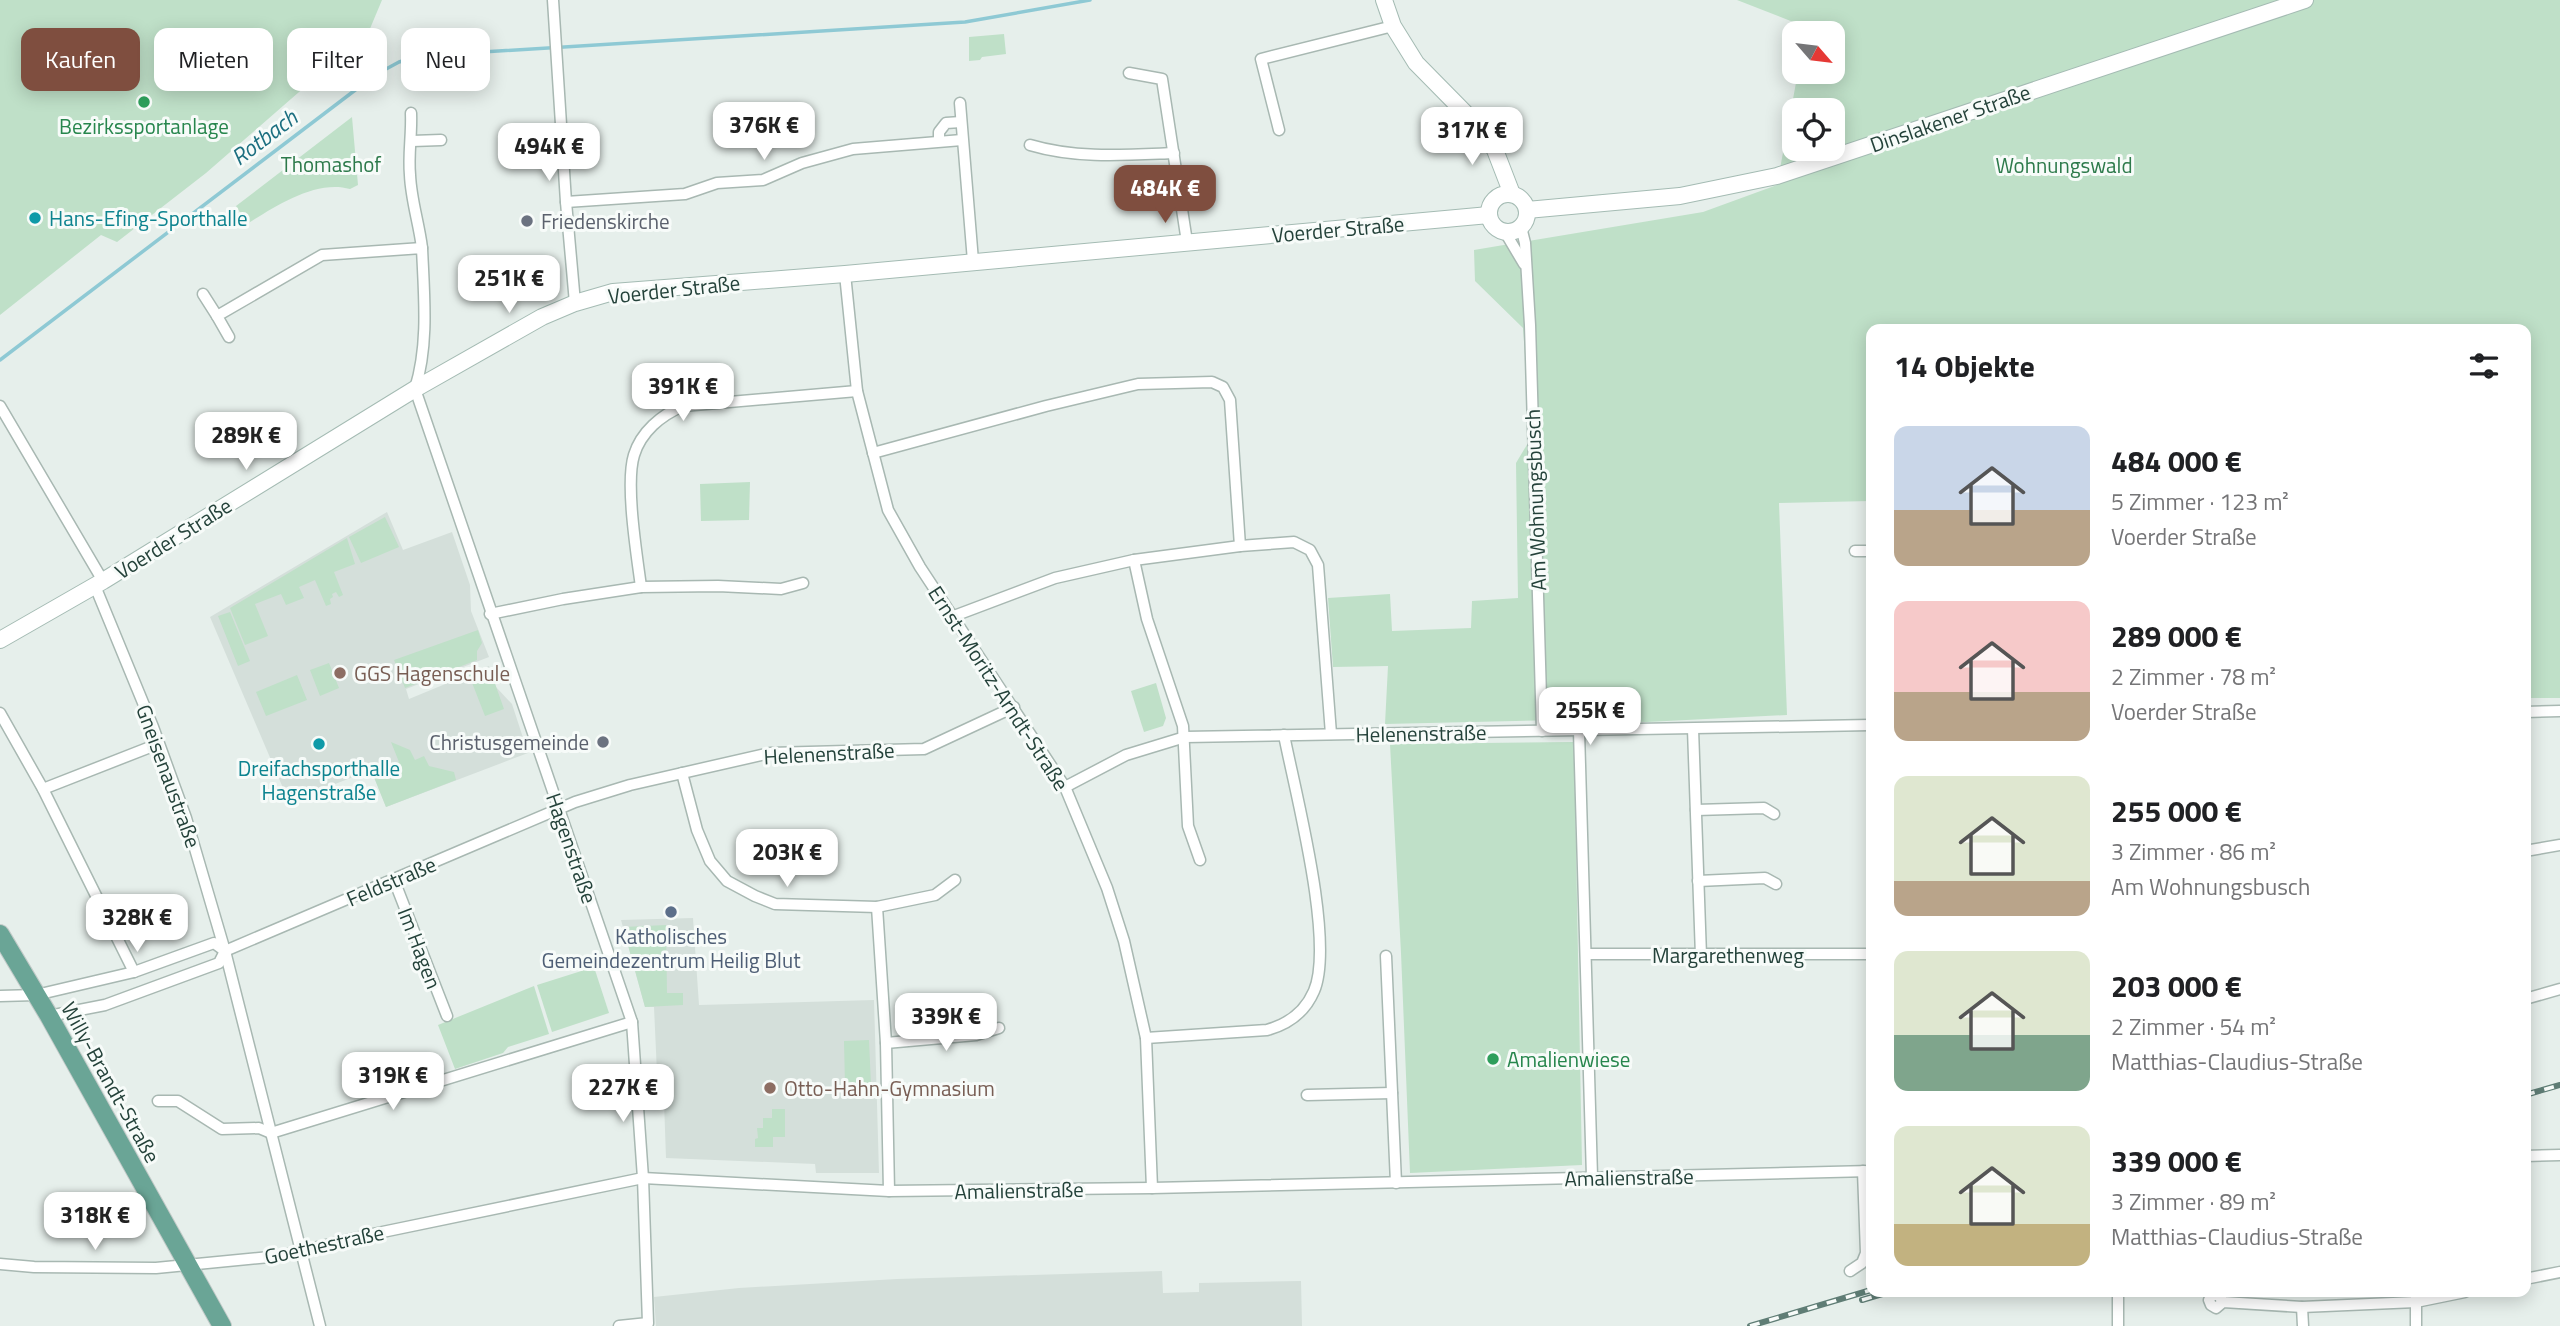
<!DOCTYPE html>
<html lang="de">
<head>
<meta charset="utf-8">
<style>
	:root { --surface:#fff; --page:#f6f6f6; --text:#202124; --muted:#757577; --accent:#7f4e3f }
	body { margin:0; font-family:"Titillium Web",sans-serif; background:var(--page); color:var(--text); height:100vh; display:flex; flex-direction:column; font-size:26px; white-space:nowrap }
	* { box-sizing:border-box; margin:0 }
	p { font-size:23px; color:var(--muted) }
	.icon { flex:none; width:38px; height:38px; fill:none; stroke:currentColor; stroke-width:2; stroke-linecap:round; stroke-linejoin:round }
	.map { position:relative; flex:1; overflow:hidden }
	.sheet { position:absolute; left:1866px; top:324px; width:665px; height:973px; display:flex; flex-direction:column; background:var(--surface); border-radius:14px; box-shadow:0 4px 18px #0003 }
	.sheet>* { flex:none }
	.guide { position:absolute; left:21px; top:28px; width:665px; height:63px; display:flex; gap:14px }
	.needle { width:46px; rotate:118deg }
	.tools { position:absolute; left:1782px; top:21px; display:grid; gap:14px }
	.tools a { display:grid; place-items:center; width:63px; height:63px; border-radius:14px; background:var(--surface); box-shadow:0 4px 18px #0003; font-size:35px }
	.price { position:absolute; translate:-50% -60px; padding:0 16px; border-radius:14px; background:#fff; color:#222; font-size:23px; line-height:46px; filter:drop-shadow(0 2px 4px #0008) }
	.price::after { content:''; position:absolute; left:50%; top:42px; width:21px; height:16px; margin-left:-10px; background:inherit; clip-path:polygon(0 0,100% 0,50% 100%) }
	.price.on { background:var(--accent); color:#fff }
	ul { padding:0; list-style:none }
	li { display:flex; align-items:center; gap:21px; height:175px; padding:0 28px }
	li span { display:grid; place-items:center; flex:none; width:196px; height:140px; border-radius:14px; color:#555 }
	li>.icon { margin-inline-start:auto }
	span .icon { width:84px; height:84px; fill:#fffc; stroke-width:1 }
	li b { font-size:30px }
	h2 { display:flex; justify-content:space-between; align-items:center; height:84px; padding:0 28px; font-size:30px }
	.pill { padding:0 24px; border-radius:14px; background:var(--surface); box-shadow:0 4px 18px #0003; font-size:24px; line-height:63px }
	.pill.on { background:var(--accent); color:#fff }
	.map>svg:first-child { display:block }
</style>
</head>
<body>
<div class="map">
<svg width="2560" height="1326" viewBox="0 0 2560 1326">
	<rect width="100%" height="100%" fill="#e6efeb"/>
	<g fill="#d4dfda">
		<path d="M387 512 403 550 452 532 470 585 471 611 489 657 406 689 409 699 489 666 496 687 512 704 528 753 386 807 371 770 289 802 210 617Z"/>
		<path d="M693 918 699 1005 874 1000 879 1173H816L815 1164 666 1158 663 1073H657L654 1007H645L621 920Z"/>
		<path d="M1162 1271 1163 1293 1199 1292V1283L1301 1281 1302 1326H656L654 1297 739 1288 897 1279Z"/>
	</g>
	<g fill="#bfe0c8" fill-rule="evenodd">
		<path d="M0 0H382L369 31 206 173 117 242 101 235 0 315Z"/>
		<path d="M1737 0H2560V698H2525V329H1871V501L1779 503 1787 715 1647 722 1558 720 1385 724 1388 666 1333 667 1328 598 1390 594 1392 631 1471 628 1472 601 1518 598 1516 463 1531 438 1523 328 1475 281 1474 250 1703 212 1777 185 1798 72H1832V33H1805L1806 27ZM1794 110H1832V149H1794Z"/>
		<path d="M1004 34 1006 54 982 57 980 60 969 61V37Z"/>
		<path d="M352 117 358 185 350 189C316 179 274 207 247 224L236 206Z"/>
		<path d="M750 482 749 520 701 521 700 484Z"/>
		<path d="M385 517 399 547 361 563 349 537Z"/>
		<path d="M347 538 355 564 334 572 343 595 339 597 336 592 332 594 333 597 330 599 331 604 326 606 315 580 299 587 304 598 286 605 281 594 255 604 268 636 245 645 230 608Z"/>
		<path d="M230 612 250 661 238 666 218 616Z"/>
		<path d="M478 630 482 643 477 651V660L405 688 394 660Z"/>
		<path d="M329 663 339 688 320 696 310 670Z"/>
		<path d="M480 670 485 676 493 678 504 709 485 716 469 675Z"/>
		<path d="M297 675 307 700 266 716 256 692Z"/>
		<path d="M1156 683 1166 718 1163 726 1144 732 1131 691Z"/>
		<path d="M391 742 410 750 415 760 424 756 429 766 454 772 456 780 386 807 372 772 399 762Z"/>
		<path d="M1574 742 1582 1165 1410 1173 1401 953 1390 744Z"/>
		<path d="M666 925 667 993H683V1005L645 1007 623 927Z"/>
		<path d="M594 967 609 1013 552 1032 537 985Z"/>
		<path d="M534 986 549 1034 508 1047 503 1053 455 1069 438 1025Z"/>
		<path d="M869 1040 871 1085 845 1086 844 1041Z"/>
		<path d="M772 1109H785V1137H773V1147H755V1139L758 1138 757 1128H763V1118H772Z"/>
	</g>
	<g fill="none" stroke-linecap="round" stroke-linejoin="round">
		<path stroke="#8ec9d4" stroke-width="3.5" d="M0 360 375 75 399 62 419 56 965 22 1090 0"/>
		<g stroke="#a8b8b2" stroke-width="13">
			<g id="street">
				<path d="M553 0 566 202 575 303"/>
				<path d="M1129 73 1162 79 1187 242"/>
				<path d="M960 103 973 261"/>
				<path d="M411 113C412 134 408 155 410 175 411 200 419 223 422 248"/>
				<path d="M1279 130 1261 59 1393 26"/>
				<path d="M412 141 441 140"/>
				<path d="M939 141V132L946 123 961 122"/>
				<path d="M1030 145C1077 159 1126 155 1174 153"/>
				<path d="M566 202 685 194 717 183 763 180 802 163 853 149 962 140"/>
				<path d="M1521 227 1525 243 1530 325 1542 731"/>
				<path d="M1505 232 1524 264"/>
				<path d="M845 274 857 391 888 510 920 567 1065 787 1107 888 1124 941 1146 1038 1152 1188"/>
				<path d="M203 294 217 316"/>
				<path d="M229 337 217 316 322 255 422 248C424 295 429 344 415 389L632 1022 643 1178 648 1323 619 1326"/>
				<path d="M0 406 103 581"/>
				<path d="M873 453 1046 406 1138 384 1212 382 1223 387 1230 400 1240 546"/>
				<path d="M1855 551H1871"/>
				<path d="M1134 560 1147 619 1183 726 1188 826 1200 860"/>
				<path d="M95 586 153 727 186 818 225 951 320 1326"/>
				<path d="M641 587C637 556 625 484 634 455 641 432 661 415 683 406L857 391"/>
				<path d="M490 614 563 599 641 587 718 586 781 589 803 583"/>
				<path d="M954 616 1055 578 1134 560 1240 546 1294 542 1310 550 1318 565 1331 734"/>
				<path d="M2525 712 2560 711"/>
				<path d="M0 713 43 789 134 972"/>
				<path d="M1693 729 1701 956"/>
				<path d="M1579 731 1592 1177"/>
				<path d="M682 773 697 830 710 861 727 881 755 896 775 904 877 907 935 895 955 880"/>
				<path d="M1065 787 1126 755 1185 737 1871 725"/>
				<path d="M43 789 158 744"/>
				<path d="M1696 810 1764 808 1774 814"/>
				<path d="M2525 851 2560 845"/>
				<path d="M394 880 447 1016"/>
				<path d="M1698 881 1765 878 1776 884"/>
				<path d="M877 907 886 1043 889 1191"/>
				<path d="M1586 954H1871"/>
				<path d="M1386 956 1396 1183"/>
				<path d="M0 996 36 995 134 972 214 943 225 951"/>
				<path d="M2525 999 2560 989"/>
				<path d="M49 1016 105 1005 219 963 225 951 575 802 630 785 770 753 924 749 1014 707"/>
				<path d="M1146 1038 1267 1030C1289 1024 1305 1012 1314 991 1335 942 1295 791 1284 735"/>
				<path d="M886 1043 976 1035 999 1028"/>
				<path d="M1307 1095 1392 1093"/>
				<path d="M158 1101H178L222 1129 259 1128 271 1133 632 1022"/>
				<path d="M2525 1156 2560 1155"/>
				<path d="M0 1264 34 1267 156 1268 280 1256 368 1235 643 1178 889 1191 1152 1188 1871 1171"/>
				<path d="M1850 1271 1862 1263 1866 1253 1863 1171"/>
				<path d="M2525 1279 2560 1272"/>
				<path d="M2118 1292V1326"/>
				<path d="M2416 1292V1326"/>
				<path d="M2223 1302 2218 1294 2212 1295 2209 1300 2211 1305 2216 1308 2223 1302 2302 1307 2416 1302 2465 1292"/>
				<path d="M2302 1307 2303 1326"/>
			</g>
		</g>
		<g stroke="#a4bbb3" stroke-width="18">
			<g id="secondary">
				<path d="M1384 0 1393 26 1416 63 1481 129 1495 150 1512 194"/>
				<circle cx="1508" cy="213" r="19"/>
				<path d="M1527 210 1680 196 1777 176 2305 0"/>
				<path d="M0 640 103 581 415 389 542 317 575 303 613 292 845 274 1489 215"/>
			</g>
		</g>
		<g stroke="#c2cac8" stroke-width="20">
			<path id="primary" d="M0 934 49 1016 222 1326"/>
		</g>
		<use href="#street" stroke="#fff" stroke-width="10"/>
		<use href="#secondary" stroke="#fff" stroke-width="16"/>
		<use href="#primary" stroke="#6aa596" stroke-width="18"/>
		<g stroke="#5f7d75" stroke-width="6">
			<g id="rail">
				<path d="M2525 1095 2560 1085"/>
				<path d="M1862 1300 1889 1292"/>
				<path d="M1750 1326 1871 1290"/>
			</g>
		</g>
		<use href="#rail" stroke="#f7fbf9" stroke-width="3.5" stroke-dasharray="10" stroke-linecap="butt"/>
	</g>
	<g fill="#2e9e5b" stroke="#f7fbf9" stroke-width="2.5">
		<circle cx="144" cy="102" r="7"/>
		<circle cx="1493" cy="1059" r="7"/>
	</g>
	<g fill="#0f9aa8" stroke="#f7fbf9" stroke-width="2.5">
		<circle cx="35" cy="218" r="7"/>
		<circle cx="319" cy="744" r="7"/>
	</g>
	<g fill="#6b7280" stroke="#f7fbf9" stroke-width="2.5">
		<circle cx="527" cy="221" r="7"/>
		<circle cx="603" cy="742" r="7"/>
	</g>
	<g fill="#8d6e63" stroke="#f7fbf9" stroke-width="2.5">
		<circle cx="340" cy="673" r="7"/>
		<circle cx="770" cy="1088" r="7"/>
	</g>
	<circle fill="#5c6f8a" stroke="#f7fbf9" stroke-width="2.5" cx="671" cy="912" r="7"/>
	<g text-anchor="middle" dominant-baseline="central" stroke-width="6" stroke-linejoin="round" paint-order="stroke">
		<g font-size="21" fill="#24423a" stroke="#f7fbf9">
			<text transform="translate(1950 118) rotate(-19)">Dinslakener Straße</text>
			<text transform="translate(1338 229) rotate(-5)">Voerder Straße</text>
			<text transform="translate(674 289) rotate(-6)">Voerder Straße</text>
			<text transform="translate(1535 500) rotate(-92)">Am Wohnungsbusch</text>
			<text transform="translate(173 538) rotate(-32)">Voerder Straße</text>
			<text transform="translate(999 688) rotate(57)">Ernst-Moritz-Arndt-Straße</text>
			<text transform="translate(1421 733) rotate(-1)">Helenenstraße</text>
			<text transform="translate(829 753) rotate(-3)">Helenenstraße</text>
			<text transform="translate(169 776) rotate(70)">Gneisenaustraße</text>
			<text transform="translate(572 848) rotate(71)">Hagenstraße</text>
			<text transform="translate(391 881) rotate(-23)">Feldstraße</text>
			<text transform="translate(420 948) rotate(69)">Im Hagen</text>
			<text x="1728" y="955">Margarethenweg</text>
			<text transform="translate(111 1082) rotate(61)">Willy-Brandt-Straße</text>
			<text transform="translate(1629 1177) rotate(-1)">Amalienstraße</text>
			<text transform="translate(1019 1190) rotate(-1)">Amalienstraße</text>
			<text transform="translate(324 1244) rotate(-12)">Goethestraße</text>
		</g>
		<g font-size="21" fill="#27864d" stroke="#f7fbf9">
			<text x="144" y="126">Bezirkssportanlage</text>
			<text x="1507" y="1059" text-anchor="start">Amalienwiese</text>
		</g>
		<g font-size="21" fill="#2d7a4b" stroke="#f7fbf9">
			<text x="331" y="164">Thomashof</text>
			<text x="2064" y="165">Wohnungswald</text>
		</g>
		<g font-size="21" fill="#0d838f" stroke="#f7fbf9" text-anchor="start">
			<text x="49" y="218">Hans-Efing-Sporthalle</text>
			<text x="319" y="768" text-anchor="middle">Dreifachsporthalle<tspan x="319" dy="24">Hagenstraße</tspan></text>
		</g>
		<g font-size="21" fill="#5b616d" stroke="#f7fbf9" text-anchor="start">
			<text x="541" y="221">Friedenskirche</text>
			<text x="589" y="742" text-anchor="end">Christusgemeinde</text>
		</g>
		<g font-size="21" fill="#785e54" stroke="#f7fbf9" text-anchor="start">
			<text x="354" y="673">GGS Hagenschule</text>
			<text x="784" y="1088">Otto-Hahn-Gymnasium</text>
		</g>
		<g font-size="21" fill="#4e5e75" stroke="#f7fbf9">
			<text x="671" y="936">Katholisches<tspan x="671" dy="24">Gemeindezentrum Heilig Blut</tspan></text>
		</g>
		<g font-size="23" font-style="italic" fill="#1c6f80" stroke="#f7fbf9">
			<text transform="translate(264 137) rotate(-37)">Rotbach</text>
		</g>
	</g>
</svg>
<div class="tools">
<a><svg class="needle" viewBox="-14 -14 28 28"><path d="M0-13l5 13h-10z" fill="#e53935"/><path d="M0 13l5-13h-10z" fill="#757577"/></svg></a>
<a><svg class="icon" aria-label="locate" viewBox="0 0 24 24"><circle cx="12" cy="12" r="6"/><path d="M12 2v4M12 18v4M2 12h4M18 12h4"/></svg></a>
</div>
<b class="price" style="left:764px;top:162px">376K €</b>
<b class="price" style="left:1472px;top:167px">317K €</b>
<b class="price" style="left:549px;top:183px">494K €</b>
<b class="price on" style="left:1165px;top:225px">484K €</b>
<b class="price" style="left:509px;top:315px">251K €</b>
<b class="price" style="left:683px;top:423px">391K €</b>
<b class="price" style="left:246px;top:472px">289K €</b>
<b class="price" style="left:1590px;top:747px">255K €</b>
<b class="price" style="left:787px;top:889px">203K €</b>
<b class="price" style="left:137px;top:954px">328K €</b>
<b class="price" style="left:946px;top:1053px">339K €</b>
<b class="price" style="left:393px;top:1112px">319K €</b>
<b class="price" style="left:623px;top:1124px">227K €</b>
<b class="price" style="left:95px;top:1252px">318K €</b>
<div class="guide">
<a class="pill on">Kaufen</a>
<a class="pill">Mieten</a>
<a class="pill">Filter</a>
<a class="pill">Neu</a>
</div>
<section class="sheet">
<h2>14 Objekte<svg class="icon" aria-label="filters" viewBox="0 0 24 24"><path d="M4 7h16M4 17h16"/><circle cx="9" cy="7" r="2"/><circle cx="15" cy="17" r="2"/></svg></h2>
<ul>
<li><span style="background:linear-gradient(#c9d6e8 60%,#b9a48a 0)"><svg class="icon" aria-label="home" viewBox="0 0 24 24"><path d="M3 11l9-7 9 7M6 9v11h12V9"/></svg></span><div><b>484 000 €</b><p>5 Zimmer · 123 m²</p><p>Voerder Straße</p></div></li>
<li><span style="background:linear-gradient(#f6c9c9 65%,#b9a48a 0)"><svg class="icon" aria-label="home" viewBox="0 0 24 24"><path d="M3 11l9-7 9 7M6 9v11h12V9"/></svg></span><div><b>289 000 €</b><p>2 Zimmer · 78 m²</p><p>Voerder Straße</p></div></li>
<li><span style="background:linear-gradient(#dfe7d0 75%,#b9a48a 0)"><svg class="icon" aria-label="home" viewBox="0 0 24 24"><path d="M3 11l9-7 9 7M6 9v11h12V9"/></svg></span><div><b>255 000 €</b><p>3 Zimmer · 86 m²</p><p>Am Wohnungsbusch</p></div></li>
<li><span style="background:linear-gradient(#dfe7d0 60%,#7fa58c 0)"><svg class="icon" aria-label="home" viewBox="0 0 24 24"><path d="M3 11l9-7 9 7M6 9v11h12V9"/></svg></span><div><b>203 000 €</b><p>2 Zimmer · 54 m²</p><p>Matthias-Claudius-Straße</p></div></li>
<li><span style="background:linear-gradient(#dfe7d0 70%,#c2b280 0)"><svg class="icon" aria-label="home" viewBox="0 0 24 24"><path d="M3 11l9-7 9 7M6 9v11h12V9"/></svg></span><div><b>339 000 €</b><p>3 Zimmer · 89 m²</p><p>Matthias-Claudius-Straße</p></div></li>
</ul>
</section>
</div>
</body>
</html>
